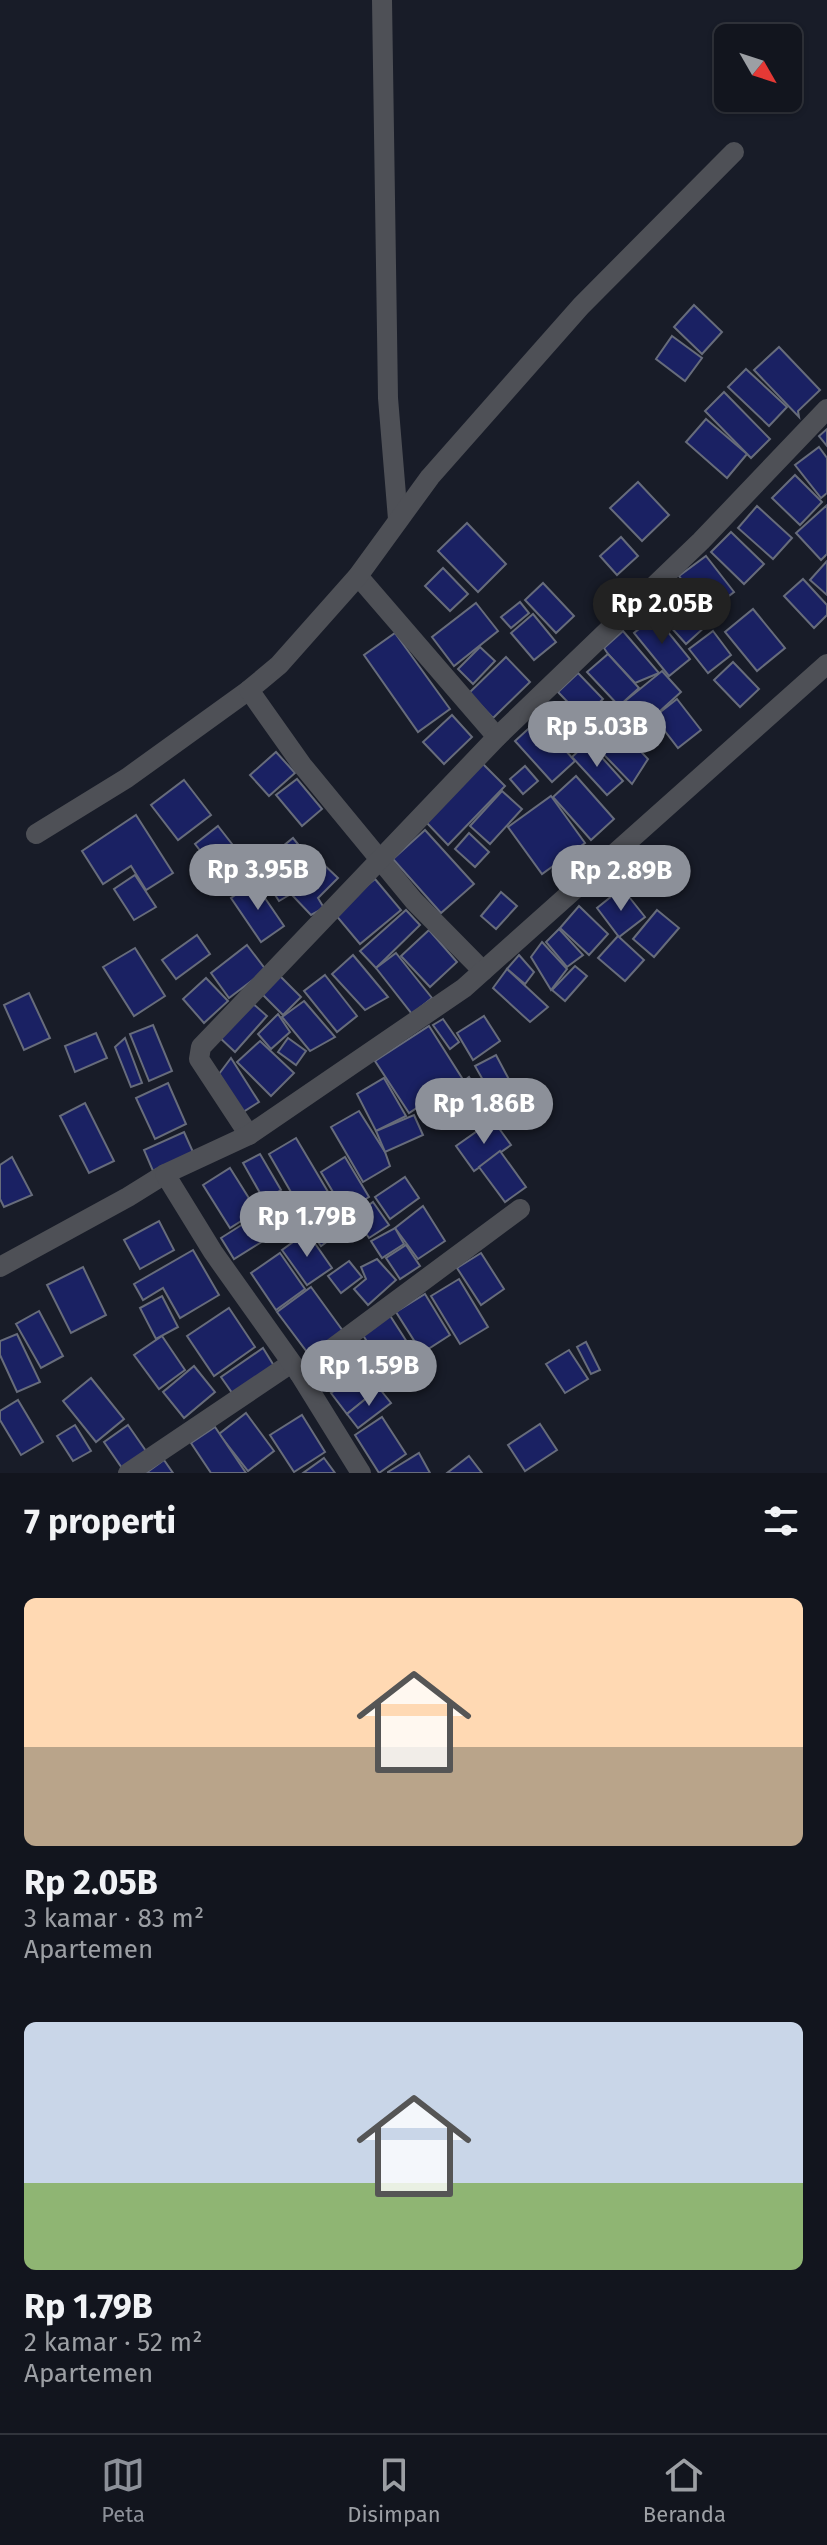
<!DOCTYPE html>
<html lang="id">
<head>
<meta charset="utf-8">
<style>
	:root { --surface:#12151e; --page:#1f222b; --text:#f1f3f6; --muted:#9c9fa4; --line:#31343c; --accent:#8c9099 }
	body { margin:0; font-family:"Fira Sans",sans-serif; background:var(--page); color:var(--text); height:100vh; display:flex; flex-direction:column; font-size:30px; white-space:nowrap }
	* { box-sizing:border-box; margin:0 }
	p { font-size:26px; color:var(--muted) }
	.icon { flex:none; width:44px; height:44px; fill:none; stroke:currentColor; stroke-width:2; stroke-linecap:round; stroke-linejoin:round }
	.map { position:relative; height:1473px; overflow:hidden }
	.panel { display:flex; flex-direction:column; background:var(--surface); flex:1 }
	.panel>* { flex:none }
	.needle { width:52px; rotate:129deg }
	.tools { position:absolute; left:714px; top:24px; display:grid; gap:16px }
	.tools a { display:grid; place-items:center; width:88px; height:88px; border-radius:12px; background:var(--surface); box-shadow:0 2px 6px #0004,0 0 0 2px var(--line); font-size:40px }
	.price { position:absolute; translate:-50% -68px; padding:0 18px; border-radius:28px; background:var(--accent); color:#fff; font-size:26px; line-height:52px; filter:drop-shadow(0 2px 4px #0008) }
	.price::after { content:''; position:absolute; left:50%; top:48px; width:24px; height:18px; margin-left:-12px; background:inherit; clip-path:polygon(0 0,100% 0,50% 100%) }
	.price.current { background:#222; color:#fff }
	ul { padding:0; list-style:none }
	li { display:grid; align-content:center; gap:16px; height:424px; padding:0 24px }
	li span { display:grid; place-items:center; height:248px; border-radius:12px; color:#555 }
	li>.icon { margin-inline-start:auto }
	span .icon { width:144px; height:144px; fill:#fffc; stroke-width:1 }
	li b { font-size:34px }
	h2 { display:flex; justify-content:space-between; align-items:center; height:96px; padding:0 24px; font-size:34px }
	.dock { display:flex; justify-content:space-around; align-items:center; height:112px; border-top:2px solid var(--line); background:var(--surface); font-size:22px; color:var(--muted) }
	.dock a { display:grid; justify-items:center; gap:4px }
	.dock .current { color:var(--accent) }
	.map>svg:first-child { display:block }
</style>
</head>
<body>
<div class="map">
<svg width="827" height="1473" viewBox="0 0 827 1473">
	<rect width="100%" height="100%" fill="#181c28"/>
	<g fill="#1a2163" stroke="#676c7b" stroke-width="2">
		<path d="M694 305 722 332 702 354 674 327Z"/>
		<path d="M672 336 702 358 685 381 656 359Z"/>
		<path d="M779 347 820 390 798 411 799 417 754 370Z"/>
		<path d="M746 369 787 407 769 426 728 387Z"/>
		<path d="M724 392 770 439 751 458 705 411Z"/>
		<path d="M706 419 747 454 727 478 686 442Z"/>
		<path d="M827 429V446L819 436Z"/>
		<path d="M819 447 827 458V493L821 498 795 465Z"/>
		<path d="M795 475 822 502 800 525 772 498Z"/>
		<path d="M638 482 669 515 642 541 610 508Z"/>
		<path d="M827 505V554L821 560 796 533Z"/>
		<path d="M757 506 792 538 773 559 738 528Z"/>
		<path d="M467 523 506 564 478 592 438 551Z"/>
		<path d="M731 532 764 564 744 584 711 552Z"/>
		<path d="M621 537 638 556 617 575 600 556Z"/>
		<path d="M706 556 734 592 707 613 679 576Z"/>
		<path d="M827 561V595L810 580Z"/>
		<path d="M443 568 468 594 450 611 425 586Z"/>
		<path d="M803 579 827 605V615L814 628 784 596Z"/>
		<path d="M543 583 574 616 556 633 525 600Z"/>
		<path d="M673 588 706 626 686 644 652 606Z"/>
		<path d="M520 602 529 613 511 628 501 617Z"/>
		<path d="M476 603 498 631 454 666 432 637Z"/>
		<path d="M753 609 785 648 757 671 725 632Z"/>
		<path d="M533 614 556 642 534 660 511 633Z"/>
		<path d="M655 616 690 659 669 676 634 633Z"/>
		<path d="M623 631 659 673 635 683 608 654 604 648Z"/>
		<path d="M713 631 731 655 708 673 689 649Z"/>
		<path d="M395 633 450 709 418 732 364 655Z"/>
		<path d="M480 647 495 661 473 684 458 669Z"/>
		<path d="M608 654 639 688 619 706 587 672Z"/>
		<path d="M506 657 530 682 493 718 469 693Z"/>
		<path d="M733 662 759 689 740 707 714 680Z"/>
		<path d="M662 671 681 692 659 712 652 705 629 727 616 713 619 706Z"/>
		<path d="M578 673 603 699 583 718 558 692Z"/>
		<path d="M677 699 701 730 678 748 654 717Z"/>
		<path d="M452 715 472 737 444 764 423 742Z"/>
		<path d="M609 718 648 759 632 784 588 738Z"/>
		<path d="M538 720 575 761 552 782 515 741Z"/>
		<path d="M588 742 623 781 607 795 572 757Z"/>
		<path d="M276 752 295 773 269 796 250 775Z"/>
		<path d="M482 763 505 786 448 845 425 821Z"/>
		<path d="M525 766 538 781 523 794 510 779Z"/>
		<path d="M576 776 614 819 591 840 553 797Z"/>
		<path d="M297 779 322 809 302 826 276 795Z"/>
		<path d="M184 780 211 815 178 840 151 805Z"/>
		<path d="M502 791 522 809 490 844 470 826Z"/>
		<path d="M551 796 585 843 542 874 508 827Z"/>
		<path d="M136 815 173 873 146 890 131 866 103 884 82 851Z"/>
		<path d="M218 826 250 867 227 885 195 844Z"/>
		<path d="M425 830 474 884 441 913 393 859Z"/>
		<path d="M469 833 489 852 475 867 455 849Z"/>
		<path d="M293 838 314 864 288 885 267 859Z"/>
		<path d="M320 861 338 878 318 898 324 908 311 915 291 894Z"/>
		<path d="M277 872 291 894 279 901 262 875Z"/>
		<path d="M135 875 156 907 134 920 114 889Z"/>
		<path d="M375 879 401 910 360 944 334 913Z"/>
		<path d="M254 882 284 926 261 942 231 898Z"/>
		<path d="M622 888 645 917 619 937 597 908Z"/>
		<path d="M501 892 517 906 496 929 481 916Z"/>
		<path d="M579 906 608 934 589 955 560 928Z"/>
		<path d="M406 910 420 925 376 968 360 951Z"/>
		<path d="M657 910 679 928 654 957 633 939Z"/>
		<path d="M559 929 583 955 567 967 546 942Z"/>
		<path d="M429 930 457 962 430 987 401 956Z"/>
		<path d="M197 935 210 954 176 979 162 960Z"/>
		<path d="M618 936 644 960 625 981 598 958Z"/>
		<path d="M542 942 567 969 551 990 531 957Z"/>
		<path d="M247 945 266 970 229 998 211 973Z"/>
		<path d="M135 948 165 996 134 1016 103 967Z"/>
		<path d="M396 953 432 998 412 1014 376 968Z"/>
		<path d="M353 955 388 997 365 1010 332 974Z"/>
		<path d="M519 955 534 972 525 984 507 969Z"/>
		<path d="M575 966 587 976 565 1001 552 990Z"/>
		<path d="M507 969 548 1007 530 1022 493 988Z"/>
		<path d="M325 975 357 1016 337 1032 304 991Z"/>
		<path d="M280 976 301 997 283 1015 262 994Z"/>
		<path d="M206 978 228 1001 204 1023 183 999Z"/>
		<path d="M29 993 50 1038 24 1050 4 1005Z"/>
		<path d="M250 1001 267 1016 235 1052 218 1036Z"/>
		<path d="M304 1001 335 1037 310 1051 282 1017Z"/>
		<path d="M278 1014 290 1032 271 1049 258 1034Z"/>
		<path d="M484 1016 500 1041 473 1060 457 1033Z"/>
		<path d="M443 1019 459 1042 450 1049 433 1025Z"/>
		<path d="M153 1025 172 1071 149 1081 130 1034Z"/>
		<path d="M429 1026 462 1078 409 1113 375 1061Z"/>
		<path d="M96 1033 107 1058 75 1072 65 1046Z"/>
		<path d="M125 1038 142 1083 131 1087 115 1047Z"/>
		<path d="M288 1038 306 1051 296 1065 278 1052Z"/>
		<path d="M260 1041 294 1073 271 1096 237 1062Z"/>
		<path d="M496 1055 512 1085 492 1096 475 1066Z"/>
		<path d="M231 1058 259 1102 243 1112 219 1074Z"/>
		<path d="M469 1077 485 1101 461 1119 444 1097Z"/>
		<path d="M384 1078 406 1116 376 1131 357 1094Z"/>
		<path d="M168 1083 186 1124 155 1139 136 1098Z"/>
		<path d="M85 1103 114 1161 89 1173 60 1116Z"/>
		<path d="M359 1111 385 1152 390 1166 363 1182 331 1127Z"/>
		<path d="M414 1115 423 1135 385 1152 376 1131Z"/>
		<path d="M493 1120 511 1145 474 1171 456 1146Z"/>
		<path d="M184 1132 193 1152 153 1171 144 1150Z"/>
		<path d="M296 1138 331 1197 303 1213 269 1154Z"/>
		<path d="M500 1151 526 1187 505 1202 479 1167Z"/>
		<path d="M260 1154 281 1190 264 1200 243 1163Z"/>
		<path d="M12 1157 32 1195 4 1207 0 1199V1165Z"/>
		<path d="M345 1157 369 1197 345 1212 321 1172Z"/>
		<path d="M230 1168 257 1211 230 1228 203 1185Z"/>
		<path d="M405 1177 419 1198 390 1219 375 1197Z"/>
		<path d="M373 1202 389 1225 369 1238 354 1216Z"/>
		<path d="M423 1206 445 1241 418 1259 395 1228Z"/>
		<path d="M321 1213 336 1235 321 1246 305 1224Z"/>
		<path d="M254 1217 268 1238 234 1259 221 1238Z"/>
		<path d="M159 1221 174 1250 140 1269 124 1240Z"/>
		<path d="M395 1228 404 1244 382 1258 371 1241Z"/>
		<path d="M307 1232 332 1268 307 1285 282 1250Z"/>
		<path d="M406 1245 420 1266 400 1279 386 1258Z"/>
		<path d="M193 1250 219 1295 180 1318 163 1288 143 1300 134 1284Z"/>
		<path d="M280 1253 305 1289 276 1310 251 1273Z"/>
		<path d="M481 1253 504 1289 481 1305 457 1268Z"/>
		<path d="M377 1259 396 1280 368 1305 354 1289 366 1279 361 1267Z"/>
		<path d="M349 1261 362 1277 341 1293 328 1276Z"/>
		<path d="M83 1267 106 1315 71 1333 47 1285Z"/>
		<path d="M459 1279 488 1327 460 1344 431 1296Z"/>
		<path d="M311 1287 343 1331 310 1356 277 1312Z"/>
		<path d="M425 1294 450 1335 422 1353 396 1312Z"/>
		<path d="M162 1296 178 1327 156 1339 140 1308Z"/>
		<path d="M229 1308 255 1347 214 1376 187 1336Z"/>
		<path d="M39 1311 63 1356 41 1368 16 1324Z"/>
		<path d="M389 1314 416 1356 388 1375 361 1332Z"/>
		<path d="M17 1334 40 1382 17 1392 0 1355V1341Z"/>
		<path d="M162 1336 185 1370 159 1389 134 1355Z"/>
		<path d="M586 1342 600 1370 591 1374 577 1347Z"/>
		<path d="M263 1348 276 1369 235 1397 221 1377Z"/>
		<path d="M569 1350 588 1379 565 1393 546 1364Z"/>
		<path d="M194 1366 215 1392 184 1418 163 1392Z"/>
		<path d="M365 1369 379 1388 347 1414 331 1393Z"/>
		<path d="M91 1378 124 1419 96 1442 63 1401Z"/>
		<path d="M379 1388 391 1403 358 1428 347 1414Z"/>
		<path d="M18 1400 43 1442 21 1455 0 1420V1411Z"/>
		<path d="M246 1413 274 1451 248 1471 219 1434Z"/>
		<path d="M302 1415 325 1452 294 1472 270 1435Z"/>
		<path d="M382 1417 406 1454 379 1473 355 1435Z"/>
		<path d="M540 1424 557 1450 525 1471 508 1445Z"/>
		<path d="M75 1425 91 1451 73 1461 57 1436Z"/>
		<path d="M128 1425 146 1451 122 1468 104 1442Z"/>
		<path d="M215 1427 246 1473H211L191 1443Z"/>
		<path d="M419 1453 430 1473H388V1472Z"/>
		<path d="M469 1456 482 1473H447Z"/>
		<path d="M324 1458 335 1473H303Z"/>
		<path d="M164 1460 173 1473H146Z"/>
	</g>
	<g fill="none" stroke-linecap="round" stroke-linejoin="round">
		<g stroke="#4e5056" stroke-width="20">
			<path d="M382 0 388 398 398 519"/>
			<path d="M358 576 497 737"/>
			<path d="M36 834 127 778 249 690"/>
			<path d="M483 971 414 901 302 765 249 690 279 665 358 576 430 477 581 306 734 152"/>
			<path d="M249 1135 199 1059 201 1047 497 737 701 541 827 409"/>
			<path d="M0 1267 128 1197 165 1174"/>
			<path d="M299 1373 520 1209"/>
			<path d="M128 1473 290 1364"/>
			<path d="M361 1473 299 1373 213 1252 165 1174 249 1135 464 988 827 664"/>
		</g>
	</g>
</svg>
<div class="tools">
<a><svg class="needle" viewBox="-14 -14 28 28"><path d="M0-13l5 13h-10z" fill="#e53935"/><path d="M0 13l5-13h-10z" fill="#9c9fa4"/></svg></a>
</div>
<b class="price current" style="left:662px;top:646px">Rp 2.05B</b>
<b class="price" style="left:597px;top:769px">Rp 5.03B</b>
<b class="price" style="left:258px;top:912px">Rp 3.95B</b>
<b class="price" style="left:621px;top:913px">Rp 2.89B</b>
<b class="price" style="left:484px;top:1146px">Rp 1.86B</b>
<b class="price" style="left:307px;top:1259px">Rp 1.79B</b>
<b class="price" style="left:369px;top:1408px">Rp 1.59B</b>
</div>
<section class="panel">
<h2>7 properti<svg class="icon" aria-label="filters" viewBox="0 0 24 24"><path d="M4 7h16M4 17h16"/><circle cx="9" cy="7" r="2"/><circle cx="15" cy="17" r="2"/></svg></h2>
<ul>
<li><span style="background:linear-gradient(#ffd9b3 60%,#b9a48a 0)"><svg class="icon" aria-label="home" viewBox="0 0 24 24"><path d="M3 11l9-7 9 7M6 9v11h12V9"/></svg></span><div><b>Rp 2.05B</b><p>3 kamar · 83 m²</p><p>Apartemen</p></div></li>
<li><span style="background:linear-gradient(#c9d6e8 65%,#8fb573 0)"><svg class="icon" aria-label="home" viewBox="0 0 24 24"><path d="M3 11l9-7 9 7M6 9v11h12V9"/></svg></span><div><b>Rp 1.79B</b><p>2 kamar · 52 m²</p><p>Apartemen</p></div></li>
</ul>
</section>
<nav class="dock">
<a class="current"><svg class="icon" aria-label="map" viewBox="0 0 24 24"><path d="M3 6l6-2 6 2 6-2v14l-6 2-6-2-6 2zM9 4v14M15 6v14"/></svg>Peta</a>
<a><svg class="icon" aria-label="saved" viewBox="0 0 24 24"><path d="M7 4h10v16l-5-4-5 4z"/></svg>Disimpan</a>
<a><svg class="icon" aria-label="home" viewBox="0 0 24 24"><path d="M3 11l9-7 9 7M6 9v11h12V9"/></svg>Beranda</a>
</nav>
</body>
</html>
